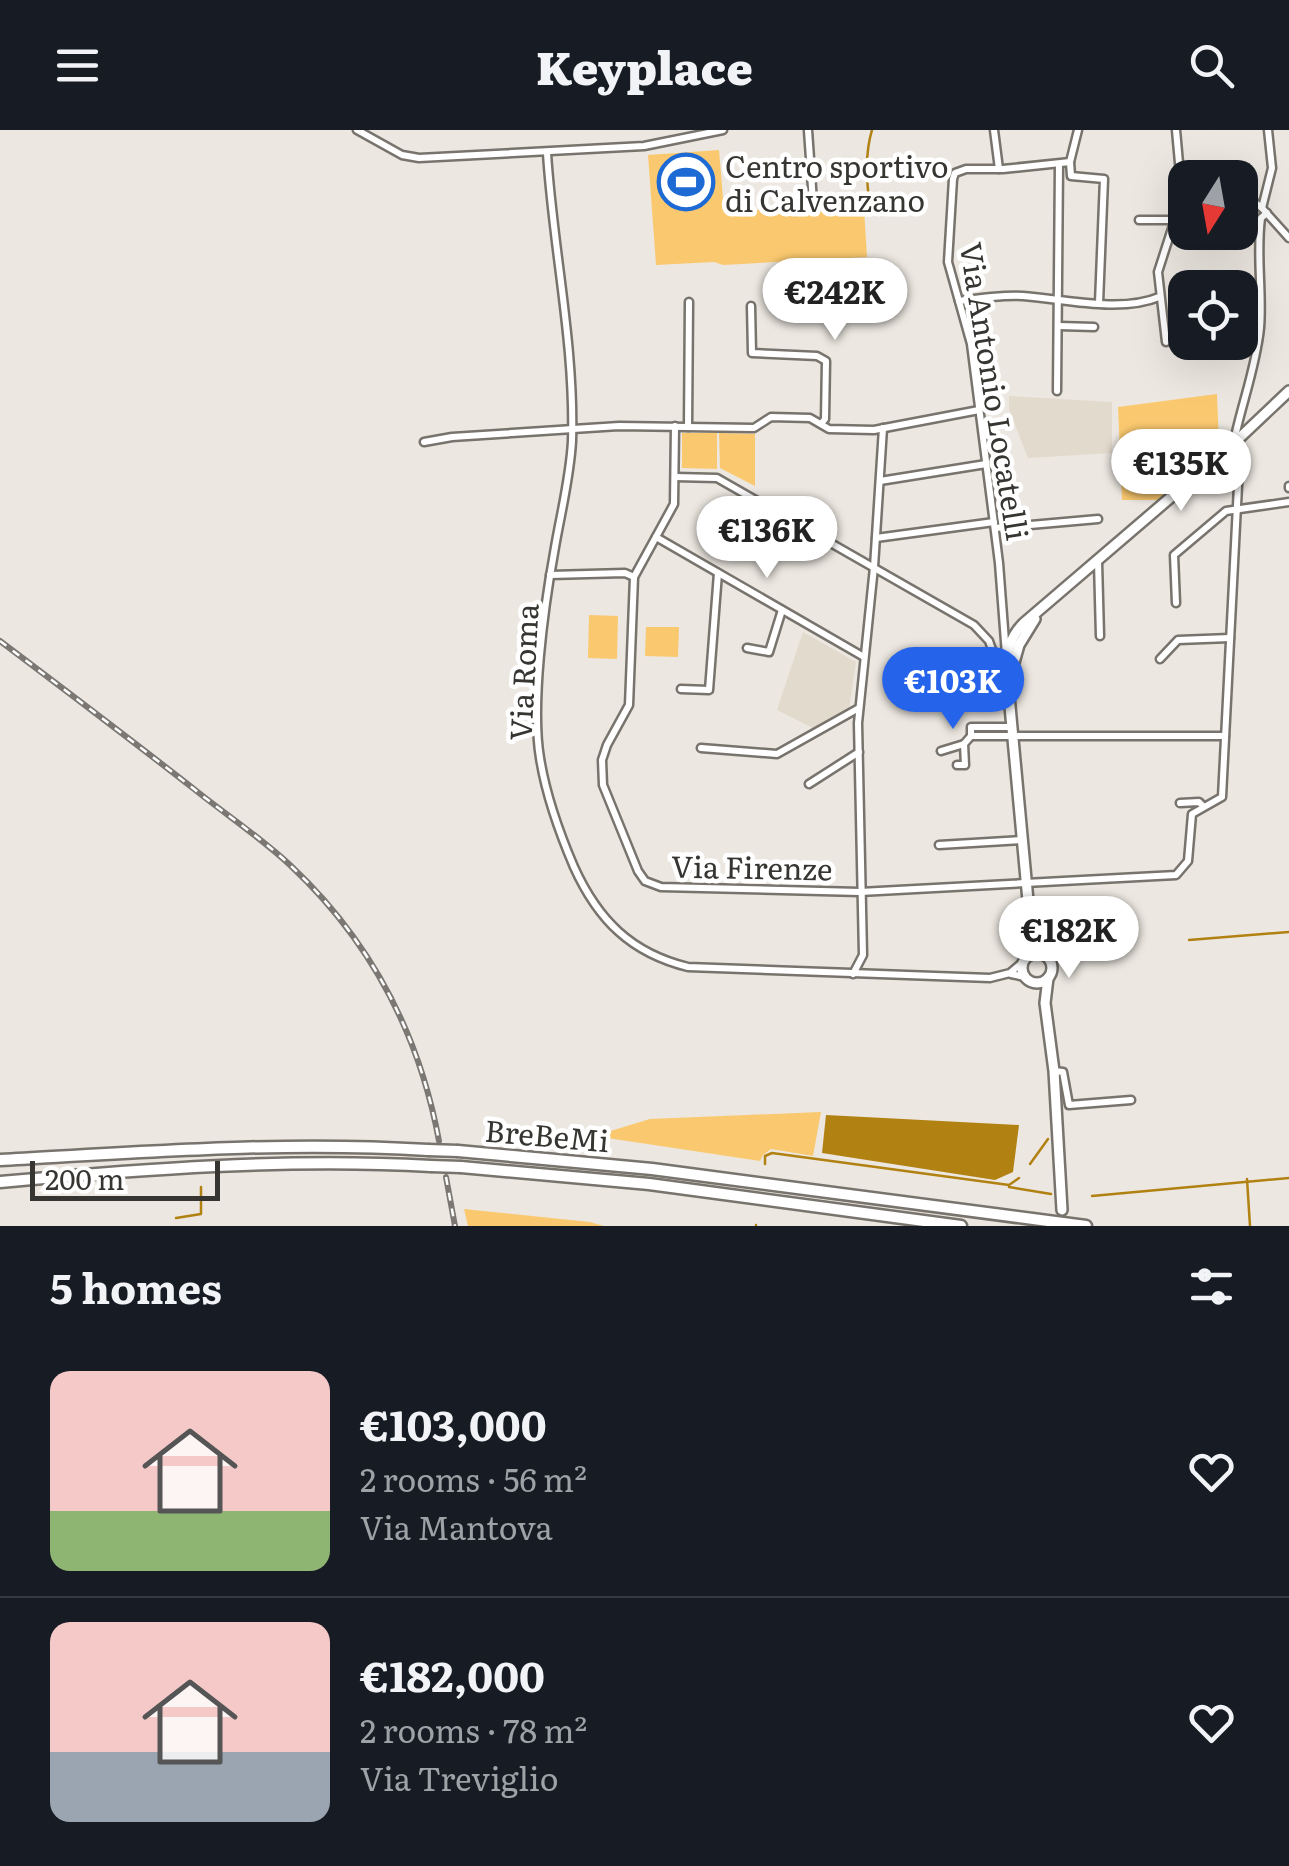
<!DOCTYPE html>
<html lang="en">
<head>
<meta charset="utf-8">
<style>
	:root { --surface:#171b24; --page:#242831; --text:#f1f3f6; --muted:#9ea1a6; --line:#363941; --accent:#2563eb }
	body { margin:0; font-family:Literata,serif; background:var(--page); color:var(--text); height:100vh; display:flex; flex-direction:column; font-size:38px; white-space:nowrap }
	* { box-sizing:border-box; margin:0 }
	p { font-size:32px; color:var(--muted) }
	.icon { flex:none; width:55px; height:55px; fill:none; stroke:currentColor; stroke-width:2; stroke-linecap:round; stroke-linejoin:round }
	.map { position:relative; height:1096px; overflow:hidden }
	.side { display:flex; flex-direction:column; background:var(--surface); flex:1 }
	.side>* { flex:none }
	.needle { width:65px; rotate:191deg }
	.buttons { position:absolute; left:1168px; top:30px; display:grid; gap:20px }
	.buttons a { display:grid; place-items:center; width:90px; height:90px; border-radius:20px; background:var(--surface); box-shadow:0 10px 40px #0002; font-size:50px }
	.scale { position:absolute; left:30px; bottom:25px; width:190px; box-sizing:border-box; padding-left:10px; border:5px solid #363532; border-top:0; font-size:28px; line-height:35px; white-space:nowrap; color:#363532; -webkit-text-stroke:8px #fff; paint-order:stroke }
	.price { position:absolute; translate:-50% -85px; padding:0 22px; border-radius:35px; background:#fff; color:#222; font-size:32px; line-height:65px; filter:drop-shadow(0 2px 5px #0008) }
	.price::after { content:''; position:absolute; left:50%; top:60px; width:30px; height:22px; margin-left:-15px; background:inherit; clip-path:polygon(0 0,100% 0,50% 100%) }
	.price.on { background:var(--accent); color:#fff }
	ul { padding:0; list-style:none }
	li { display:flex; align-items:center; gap:30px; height:250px; padding:0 50px }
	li+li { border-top:2px solid var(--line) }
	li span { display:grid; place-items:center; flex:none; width:280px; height:200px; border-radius:20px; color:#555 }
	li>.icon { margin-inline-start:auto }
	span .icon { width:120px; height:120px; fill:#fffc; stroke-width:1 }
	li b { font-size:42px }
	h2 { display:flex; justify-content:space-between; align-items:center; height:120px; padding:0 50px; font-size:42px }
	header { display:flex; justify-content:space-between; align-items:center; height:130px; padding:0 50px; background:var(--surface); font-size:45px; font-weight:800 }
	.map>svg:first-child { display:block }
</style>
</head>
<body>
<header><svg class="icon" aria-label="menu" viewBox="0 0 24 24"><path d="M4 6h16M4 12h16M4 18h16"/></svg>Keyplace<svg class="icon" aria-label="search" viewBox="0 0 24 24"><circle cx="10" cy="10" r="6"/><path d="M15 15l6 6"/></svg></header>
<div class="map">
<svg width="1289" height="1096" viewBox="0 0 1289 1096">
	<rect width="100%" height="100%" fill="#ece7e0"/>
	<g fill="#e2dacc">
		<path d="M1009 266 1112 272V323L1028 328 1009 279Z"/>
		<path d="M803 502 856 532 849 579 815 599 777 580Z"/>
	</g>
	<g fill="#fac96f">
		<path d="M719 20 724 80 864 78 867 127 723 135 714 132 656 135 648 25Z"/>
		<path d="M1217 264 1219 314 1162 370H1122L1118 277Z"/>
		<path d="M682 303H717V339L682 338Z"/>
		<path d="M719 303 755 304V356L720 338Z"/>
		<path d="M589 485 618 486 617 529 588 528Z"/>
		<path d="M646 497H679L678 527 645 526Z"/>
		<path d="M821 982 813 1026 771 1019 763 1025 760 1031 594 1006 650 989Z"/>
		<path d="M464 1079 590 1092 604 1096H468Z"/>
	</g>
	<path fill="#b18112" d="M826 985 1019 995 1013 1042 995 1050 822 1023Z"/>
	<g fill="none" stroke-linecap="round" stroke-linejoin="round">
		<g stroke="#b18112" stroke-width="2.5">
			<path d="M870 81C867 53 864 27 872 0"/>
			<path d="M1189 810 1289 802"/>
			<path d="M765 1034V1026L772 1023 1009 1055 1019 1048"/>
			<path d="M1030 1034 1048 1009"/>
			<path d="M1247 1049 1250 1096"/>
			<path d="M1009 1057 1051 1064"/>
			<path d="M1092 1066 1289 1048"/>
			<path d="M176 1088 201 1084V1057"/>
			<path d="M756 1096V1095"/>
		</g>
		<g stroke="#78746d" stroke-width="11">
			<g id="minor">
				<path d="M357 0 402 25 419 28 644 16 723 0"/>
				<path d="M808 0 813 72"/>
				<path d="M994 0 999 39"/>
				<path d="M1078 0 1070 32 1071 46 1104 49 1099 173"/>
				<path d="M547 23C553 119 575 214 572 311 570 349 560 386 554 423 544 478 531 575 540 628 546 666 559 702 574 737 598 790 631 823 688 837L990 848 1010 843 1023 832"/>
				<path d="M1180 44H1209L1220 48"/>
				<path d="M1240 61 1262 78 1289 108"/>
				<path d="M1262 78 1272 38 1268 0"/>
				<path d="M1139 90H1175"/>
				<path d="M959 171C980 168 1001 165 1023 166 1063 169 1121 183 1159 167"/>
				<path d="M751 176 752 223 817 226 826 231 825 289 821 294"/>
				<path d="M1059 196 1094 197"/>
				<path d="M1166 212 1158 142 1176 86 1180 44 1176 0"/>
				<path d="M1057 261 1059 34"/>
				<path d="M675 296 674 374 634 447 629 575 607 615 602 630 603 655 638 741 645 751 661 757 860 762 1176 745 1188 731 1192 684 1222 667 1240 317 1234 314"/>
				<path d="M688 297 689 172"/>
				<path d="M424 312 452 307 619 296 754 298 771 287 810 288 829 299 874 300 979 280"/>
				<path d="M1239 327 1232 321C1239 281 1256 239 1260 198 1263 162 1256 125 1261 88L1267 83"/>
				<path d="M675 347 717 348 974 495 989 511 995 528"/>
				<path d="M880 351 986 334"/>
				<path d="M1289 356V358"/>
				<path d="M995 398 1098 389"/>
				<path d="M656 407 864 527"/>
				<path d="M876 408 994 392"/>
				<path d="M1098 432 1100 506"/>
				<path d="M550 445 625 443 634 447"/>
				<path d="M1176 473 1174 425 1226 381 1289 372"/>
				<path d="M747 518 769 522 782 480"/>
				<path d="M1006 525 999 433 971 214 948 132 953 49 955 43 966 39H1003L1070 32"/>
				<path d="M1160 529 1178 510 1230 508"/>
				<path d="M681 559 709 560 718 443"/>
				<path d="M1012 597H971V606H1225"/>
				<path d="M701 618 777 624 859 578"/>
				<path d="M941 621 964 614"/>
				<path d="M957 635H965L964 614 971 606"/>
				<path d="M809 654 859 622"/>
				<path d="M1180 673 1199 672 1203 676"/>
				<path d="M939 715 1021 710"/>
				<path d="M853 844 863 825 858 593 874 437 883 298"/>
				<path d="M1011 844 1025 847"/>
				<path d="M1054 941 1063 942 1069 975 1131 970"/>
			</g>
		</g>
		<g stroke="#78746d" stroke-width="14">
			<g id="major">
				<path d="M1011 543 1019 515 1035 489"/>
				<circle cx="1037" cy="838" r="15"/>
				<path d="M1028 826 1031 803 1007 544C1006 523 1009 508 1024 493L1233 314 1289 261"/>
				<path d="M1048 848 1045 873 1054 941 1062 1080"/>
			</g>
		</g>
		<g stroke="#78746d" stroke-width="15">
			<g id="highway">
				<path d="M458 1021 652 1039 1086 1096"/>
				<path d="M0 1030C143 1022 285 1011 428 1020"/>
				<path d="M461 1037 649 1054 961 1096"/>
				<path d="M0 1052C145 1039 285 1028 431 1036"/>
			</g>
		</g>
		<use href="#minor" stroke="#fff" stroke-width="6"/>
		<use href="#major" stroke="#fff" stroke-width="9"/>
		<use href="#highway" stroke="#fff" stroke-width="10"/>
		<g stroke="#7b7874" stroke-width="6">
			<g id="rail">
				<path d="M0 511C65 560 130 609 194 659 225 684 260 707 290 735 370 810 419 903 439 1011"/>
				<path d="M446 1047 455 1096"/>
			</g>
		</g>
		<use href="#rail" stroke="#fff" stroke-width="2.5" stroke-dasharray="8" stroke-linecap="butt"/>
		<g stroke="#78746d" stroke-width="15" stroke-linecap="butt">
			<g id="highway-bridge">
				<path d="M428 1020 458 1021"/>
				<path d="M431 1036 461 1037"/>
			</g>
		</g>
		<use href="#highway-bridge" stroke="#fff" stroke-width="10"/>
	</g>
	<defs>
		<g id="stadium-ring" transform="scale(2.875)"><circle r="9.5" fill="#fff" stroke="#1d6ad5" stroke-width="1.5"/><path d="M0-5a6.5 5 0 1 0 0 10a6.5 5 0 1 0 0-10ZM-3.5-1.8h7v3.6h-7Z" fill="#1d6ad5"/></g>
	</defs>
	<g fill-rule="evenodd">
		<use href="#stadium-ring" x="686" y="52"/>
	</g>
	<g text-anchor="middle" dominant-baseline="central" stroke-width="9" stroke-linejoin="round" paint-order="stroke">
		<g font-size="30" fill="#363532" stroke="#fff" text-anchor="start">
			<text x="725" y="35">Centro sportivo<tspan x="725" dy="34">di Calvenzano</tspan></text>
		</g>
		<g font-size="30" fill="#363532" stroke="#fff">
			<text transform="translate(996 261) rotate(81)">Via Antonio Locatelli</text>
			<text transform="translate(522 542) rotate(-87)">Via Roma</text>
			<text transform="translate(752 736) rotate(1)">Via Firenze</text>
			<text transform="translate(547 1004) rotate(5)">BreBeMi</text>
		</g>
	</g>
</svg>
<div class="buttons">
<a><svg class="needle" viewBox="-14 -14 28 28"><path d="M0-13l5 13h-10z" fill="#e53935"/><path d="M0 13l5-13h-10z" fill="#9ea1a6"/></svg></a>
<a><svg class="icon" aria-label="locate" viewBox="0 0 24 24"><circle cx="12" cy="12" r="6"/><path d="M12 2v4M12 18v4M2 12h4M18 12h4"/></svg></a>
</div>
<div class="scale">200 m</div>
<b class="price" style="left:835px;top:213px">€242K</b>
<b class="price" style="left:1181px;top:384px">€135K</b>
<b class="price" style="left:767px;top:451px">€136K</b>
<b class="price on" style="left:953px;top:602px">€103K</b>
<b class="price" style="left:1069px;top:851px">€182K</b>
</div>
<section class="side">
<h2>5 homes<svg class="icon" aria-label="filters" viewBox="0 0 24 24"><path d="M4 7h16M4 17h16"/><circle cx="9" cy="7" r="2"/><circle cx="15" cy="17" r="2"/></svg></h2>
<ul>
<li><span style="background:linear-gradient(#f6c9c9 70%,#8fb573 0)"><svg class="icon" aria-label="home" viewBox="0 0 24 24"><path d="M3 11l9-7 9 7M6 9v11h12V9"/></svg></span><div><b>€103,000</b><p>2 rooms · 56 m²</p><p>Via Mantova</p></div><svg class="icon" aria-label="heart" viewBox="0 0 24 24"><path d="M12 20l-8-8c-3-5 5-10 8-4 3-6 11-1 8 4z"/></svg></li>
<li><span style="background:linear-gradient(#f6c9c9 65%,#9aa5b1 0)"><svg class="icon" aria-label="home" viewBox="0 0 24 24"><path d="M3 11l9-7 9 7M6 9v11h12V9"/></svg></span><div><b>€182,000</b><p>2 rooms · 78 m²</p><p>Via Treviglio</p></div><svg class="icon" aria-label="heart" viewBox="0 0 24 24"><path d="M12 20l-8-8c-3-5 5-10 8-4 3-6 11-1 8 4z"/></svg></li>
</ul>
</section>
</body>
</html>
